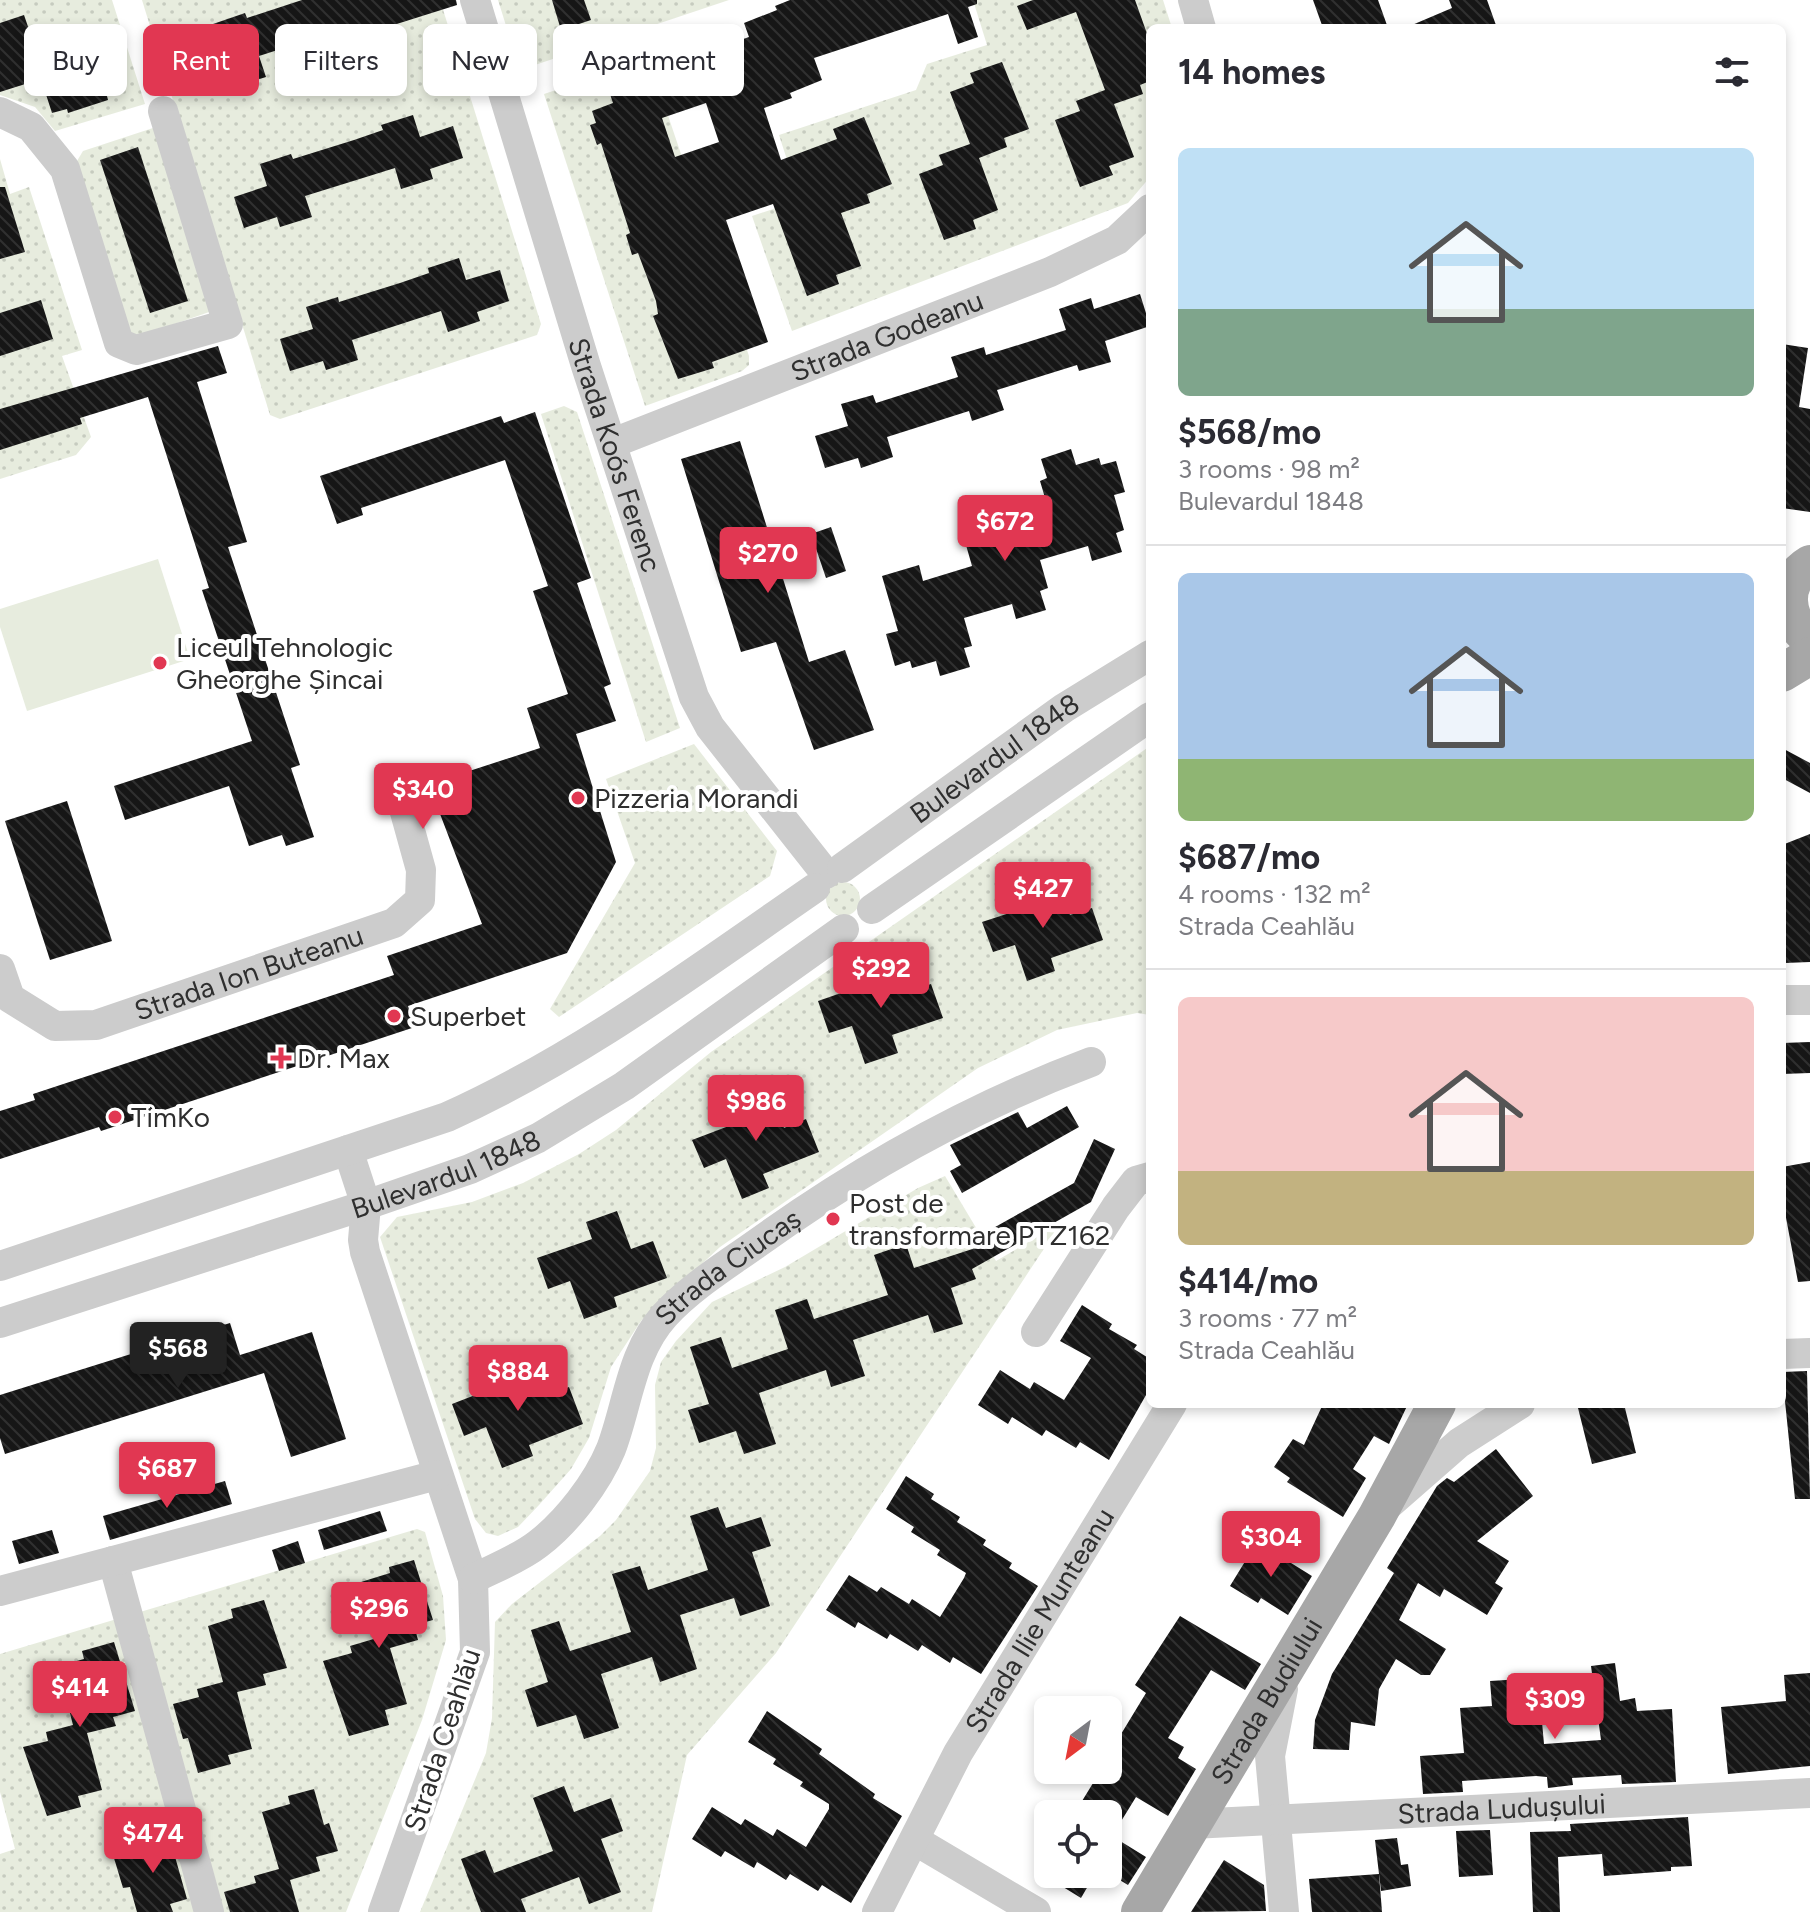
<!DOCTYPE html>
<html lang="en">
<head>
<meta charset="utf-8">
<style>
	:root { --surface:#fff; --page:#f2f2f3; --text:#2b2b33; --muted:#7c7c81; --line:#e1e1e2; --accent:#e13752 }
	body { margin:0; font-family:Figtree,sans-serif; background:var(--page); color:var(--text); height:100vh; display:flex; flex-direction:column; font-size:30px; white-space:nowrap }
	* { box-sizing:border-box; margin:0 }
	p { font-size:26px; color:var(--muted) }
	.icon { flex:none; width:44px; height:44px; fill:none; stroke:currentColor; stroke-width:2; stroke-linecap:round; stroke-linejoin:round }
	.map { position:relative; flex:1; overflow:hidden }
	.sheet { position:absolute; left:1146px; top:24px; width:640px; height:1384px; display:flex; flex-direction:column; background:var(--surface); border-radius:12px; box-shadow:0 4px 12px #0003 }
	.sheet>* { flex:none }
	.banner { position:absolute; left:24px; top:24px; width:760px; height:72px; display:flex; gap:16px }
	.needle { width:52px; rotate:212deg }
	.tools { position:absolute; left:1034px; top:1696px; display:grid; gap:16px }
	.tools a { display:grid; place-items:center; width:88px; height:88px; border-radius:12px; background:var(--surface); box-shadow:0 4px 12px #0003; font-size:40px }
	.price { position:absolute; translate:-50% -68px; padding:0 18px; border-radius:8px; background:var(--accent); color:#fff; font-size:26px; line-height:52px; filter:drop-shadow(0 2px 4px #0008) }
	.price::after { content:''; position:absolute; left:50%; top:48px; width:24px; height:18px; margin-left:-12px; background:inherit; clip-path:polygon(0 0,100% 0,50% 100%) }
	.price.active { background:#222; color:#fff }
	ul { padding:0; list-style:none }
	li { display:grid; align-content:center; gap:16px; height:424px; padding:0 32px }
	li+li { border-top:2px solid var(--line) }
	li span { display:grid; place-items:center; height:248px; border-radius:12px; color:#555 }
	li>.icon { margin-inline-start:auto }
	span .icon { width:144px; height:144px; fill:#fffc; stroke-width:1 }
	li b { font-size:34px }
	h2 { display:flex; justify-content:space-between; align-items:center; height:96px; padding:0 32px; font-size:34px }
	.pill { padding:0 28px; border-radius:12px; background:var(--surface); box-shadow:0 4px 12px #0003; font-size:28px; line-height:72px }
	.pill.active { background:var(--accent); color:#fff }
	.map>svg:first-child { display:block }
</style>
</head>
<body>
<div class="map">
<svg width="1810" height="1912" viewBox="0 0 1810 1912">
	<defs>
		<pattern id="grass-dots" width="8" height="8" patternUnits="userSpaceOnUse" patternTransform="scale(2)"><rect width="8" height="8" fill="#e7ecde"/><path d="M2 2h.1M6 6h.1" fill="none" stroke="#c6cbbf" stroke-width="1.8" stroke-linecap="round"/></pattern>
		<pattern id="building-back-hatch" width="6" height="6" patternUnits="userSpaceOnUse" patternTransform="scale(2)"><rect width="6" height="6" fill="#161616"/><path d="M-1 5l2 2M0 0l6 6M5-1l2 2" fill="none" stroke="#303030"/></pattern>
	</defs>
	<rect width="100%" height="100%" fill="#fff"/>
	<g fill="url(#grass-dots)">
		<path d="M0 0H112L145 104 55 131 35 107 0 95Z"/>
		<path d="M142 0H440L541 324 537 335 280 419 270 415Z"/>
		<path d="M498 0H729L520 70Z"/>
		<path d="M973 0H1163L1172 28H1150V177L1128 203 792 331 752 216 800 200 779 135 916 90 927 64 987 45Z"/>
		<path d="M649 59 749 356V365L742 371 645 406 544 94Z"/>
		<path d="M156 127 215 310 137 337 123 329 71 171 83 151Z"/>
		<path d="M0 159 10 194 29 187 82 350 62 356 91 437 76 455 0 479Z"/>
		<path d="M564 406 577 412 680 728 646 742 541 414Z"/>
		<path d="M694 744 777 851 770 876 559 1017 550 1009 635 863 606 779Z"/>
		<path d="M1150 746V1015L1137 1013 1057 1030 978 1068 720 1247 641 1321 611 1367 589 1438 571 1469 539 1505 518 1527 498 1536 486 1533 475 1519 380 1237 397 1217 472 1202 523 1183 579 1154 616 1130 711 1052Z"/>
		<circle cx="843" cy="899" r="17"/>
		<path d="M945 1176 996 1261 1061 1223 776 1653 687 1755 652 1912H420L486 1753 492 1718 495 1622 512 1604 600 1536 616 1520 650 1471 656 1448 655 1385 661 1362 676 1341 712 1302 785 1267 918 1188Z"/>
		<path d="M417 1529 425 1532 443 1596 446 1640 422 1720 346 1912H0V1854L15 1849 0 1792V1654Z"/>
	</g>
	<path fill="#e7ecde" d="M158 559 190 659 27 711 0 627V609Z"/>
	<g fill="url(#building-back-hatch)" fill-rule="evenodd">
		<path d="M302 0H456L457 5 384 28 387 38 355 48 349 27 259 56 266 77 234 87 231 77 197 87 187 56 220 45 213 24 245 13 247 18Z"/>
		<path d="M552 0H584L591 20 561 30Z"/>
		<path d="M790 0H977V4L968 7 978 37 958 44 948 14 814 58 822 80 790 93 792 98 764 108 781 160 837 139 833 129 864 117 892 184 867 194 870 203 841 213 861 266 836 275 839 284 807 296 773 204 726 220 768 342 712 362 714 368 678 379 653 316 658 314 656 301 638 253 632 255 626 235 630 233 601 143 597 145 590 125 596 123 592 111 613 103 607 85 643 74 645 80 693 63 691 57 749 37 744 23 777 10 775 6ZM706 103 719 142 675 157 662 118Z"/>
		<path d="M1033 0H1135L1150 42V81L1140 85 1143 94 1114 104 1134 157 1109 166 1113 175 1080 187 1055 120 1080 111 1076 101 1105 90 1076 12 1027 30 1017 6Z"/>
		<path d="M1313 0H1378L1388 28H1323Z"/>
		<path d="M1449 0H1487L1497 28H1405L1452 8Z"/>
		<path d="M24 15 35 47 87 32 88 38 103 34 121 91 107 96 108 100 68 113 67 109 52 113 41 79 0 92V23Z"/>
		<path d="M1002 62 1029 129 1004 138 1007 147 979 158 998 210 973 220 976 229 944 240 919 174 943 165 939 155 970 144 950 92 974 83 970 73Z"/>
		<path d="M413 115 420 137 453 126 463 158 430 169 433 179 401 189 395 168 305 196 312 217 280 227 277 217 244 228 234 197 267 186 260 164 291 154 293 159 354 140 383 130 381 125Z"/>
		<path d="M138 147 188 301 150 313 100 160Z"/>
		<path d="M0 187H5L25 252 0 259Z"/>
		<path d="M459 258 466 280 500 270 509 301 477 312 480 321 448 332 441 311 352 340 358 360 326 370 323 361 290 371 280 339 313 329 306 307 338 297 339 302 400 283 429 273 428 268Z"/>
		<path d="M1140 294 1150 326 1105 341 1111 362 1079 371 1077 365 997 390 1004 410 972 421 969 411 887 437 893 457 861 468 858 458 825 468 815 436 848 426 841 404 873 395 876 403 958 377 951 357 984 347 986 355 1066 330 1059 309 1091 298 1094 309Z"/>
		<path d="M41 300 53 339 0 356V313Z"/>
		<path d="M1782 344 1808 348 1799 407 1810 409V512L1782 508Z"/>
		<path d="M218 346 227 373 197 382 247 542 228 547 300 765 291 768 314 837 286 846 282 835 249 846 229 786 125 820 114 786 252 741 202 590 209 588 148 397 80 418 82 424 0 450V409Z"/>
		<path d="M535 412 591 578 577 583 611 684 604 687 616 721 576 734 616 862 567 953 408 1006 415 1027 101 1131 99 1127 0 1159V1111L35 1100 33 1094 394 975 387 956 482 924 437 806 423 810 414 789 540 748 527 708 568 694 533 591 548 586 505 460 361 508 363 515 337 524 320 476 501 416 504 423Z"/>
		<path d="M740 441 809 662 845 650 874 730 814 750 776 642 741 652 681 459Z"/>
		<path d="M1071 449 1076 465 1099 458 1101 465 1116 461 1125 492 1114 495 1124 530 1116 533 1122 552 1092 561 1088 546 1040 560 1048 588 1040 591 1046 610 1016 619 1012 604 964 618 972 646 964 648 970 667 940 676 936 661 912 668 910 661 895 666 886 634 898 631 882 576 919 565 923 581 972 566 964 538 971 536 965 516 995 508 999 523 1048 508 1040 481 1047 478 1041 459Z"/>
		<path d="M831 527 846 571 826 578 811 534Z"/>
		<path d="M1782 748 1810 763V793L1782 778Z"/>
		<path d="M67 801 112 941 50 960 5 821Z"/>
		<path d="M1810 834V962L1785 963 1782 845Z"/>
		<path d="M1057 877 1070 915 1092 908 1103 940 1051 958 1055 971 1027 981 1015 945 993 952 982 922 1034 905 1027 887Z"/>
		<path d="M896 955 908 992 931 984 943 1018 892 1035 898 1053 865 1064 852 1026 829 1033 818 1001 870 983 864 966Z"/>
		<path d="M1810 1042V1073L1782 1074V1043Z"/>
		<path d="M768 1087 784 1128 806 1119 819 1152 763 1174 769 1188 742 1199 726 1159 704 1168 692 1140 742 1121 734 1100Z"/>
		<path d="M1067 1106 1079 1127 962 1193 950 1171 961 1165 950 1145 1018 1112 1027 1128Z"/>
		<path d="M1094 1139 1115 1149 1091 1202 972 1269 976 1279 951 1288 963 1324 934 1333 928 1315 853 1340 865 1376 831 1387 826 1370 759 1393 776 1444 744 1454 736 1431 699 1443 688 1410 709 1404 690 1347 721 1337 732 1368 788 1349 775 1310 807 1299 814 1319 888 1295 874 1255 906 1244 914 1268 994 1242 988 1231 1074 1183Z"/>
		<path d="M1810 1162V1281L1798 1282 1782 1196V1167Z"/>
		<path d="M617 1211 631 1249 653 1241 667 1278 614 1297 617 1307 584 1319 570 1281 548 1289 537 1258 592 1239 586 1222Z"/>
		<path d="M1082 1305 1112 1324 1109 1329 1137 1345 1134 1349 1150 1359V1388L1109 1460 1080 1442 1076 1448 1046 1430 1042 1436 1012 1417 1008 1424 978 1405 1000 1370 1030 1389 1034 1382 1064 1400 1091 1358 1060 1341Z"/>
		<path d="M230 1323 240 1355 312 1332 346 1439 291 1457 264 1373 5 1454 0 1438V1395Z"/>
		<path d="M532 1359 546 1396 569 1387 583 1424 529 1445 533 1456 502 1468 486 1427 464 1436 452 1404 506 1383 501 1371Z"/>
		<path d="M1807 1371 1810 1499H1795L1782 1372Z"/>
		<path d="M1323 1404H1408L1389 1444 1374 1436 1353 1469 1366 1478 1343 1517 1287 1482 1290 1478 1274 1467 1293 1439 1304 1445Z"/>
		<path d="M1577 1404H1624L1636 1453 1592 1464Z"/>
		<path d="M1496 1449 1533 1496 1477 1541 1509 1561 1495 1583 1503 1588 1487 1615 1444 1589 1440 1597 1418 1583 1399 1620 1446 1649 1430 1675H1421L1396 1659 1379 1689 1375 1726 1351 1722 1349 1750 1313 1749 1315 1720 1332 1674 1394 1573 1387 1568 1437 1486 1447 1478 1454 1482Z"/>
		<path d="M906 1476 934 1494 931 1499 960 1517 957 1522 986 1540 983 1545 1012 1563 1009 1568 1038 1586 981 1674 953 1657 950 1663 922 1645 918 1651 890 1634 887 1639 858 1622 855 1628 826 1610 849 1575 877 1592 881 1587 909 1604 912 1599 940 1617 964 1578 966 1573 937 1555 940 1550 911 1532 914 1527 886 1509Z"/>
		<path d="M225 1481 232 1504 110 1540 103 1516Z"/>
		<path d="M718 1507 726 1528 761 1517 771 1546 752 1552 770 1606 740 1616 734 1598 680 1615 697 1669 660 1682 652 1657 601 1674 619 1728 584 1739 576 1715 537 1727 525 1690 548 1682 531 1630 559 1621 570 1651 631 1632 612 1574 640 1566 648 1590 708 1570 690 1516Z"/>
		<path d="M380 1511 387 1531 324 1550 318 1530Z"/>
		<path d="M52 1530 59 1553 19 1564 12 1541Z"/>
		<path d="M298 1541 305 1563 279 1571 272 1550Z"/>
		<path d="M1257 1542 1312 1576 1288 1615 1261 1598 1258 1603 1230 1586Z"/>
		<path d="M414 1560 433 1620 414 1625 418 1640 390 1648 407 1704 385 1710 389 1725 349 1736 323 1661 352 1653 350 1646 377 1638 361 1582 390 1573 389 1567Z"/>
		<path d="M264 1600 287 1668 263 1674 266 1685 237 1692 252 1749 228 1755 231 1764 198 1773 188 1738 183 1739 173 1704 199 1697 197 1689 223 1682 208 1626 233 1618 231 1609Z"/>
		<path d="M1180 1616 1261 1664 1245 1690 1211 1670 1168 1738 1184 1747 1178 1758 1196 1769 1168 1816 1136 1797 1112 1836 1146 1857 1128 1885 1108 1873V1814H1092L1079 1806 1101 1770H1108V1759L1115 1744 1146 1693 1135 1685Z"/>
		<path d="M114 1642 135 1711 113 1717 116 1726 87 1733 102 1790 78 1796 81 1807 47 1816 23 1747 48 1741 46 1732 73 1725 58 1666 84 1659 82 1651Z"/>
		<path d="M1615 1663 1620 1701 1635 1698 1637 1711 1672 1709 1676 1782 1622 1784 1621 1775 1572 1778 1573 1785 1548 1788 1547 1777 1536 1776 1462 1781 1463 1792 1423 1794 1420 1756 1464 1753 1460 1708 1492 1706 1490 1681 1538 1678 1544 1744 1601 1740 1591 1666Z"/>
		<path d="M1810 1673V1766L1728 1774 1721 1707 1786 1701 1784 1675Z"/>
		<path d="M767 1711 822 1749 819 1754 875 1794 873 1798 902 1816 851 1903 822 1885 818 1891 790 1874 786 1880 757 1862 754 1868 725 1851 721 1857 692 1839 712 1807 741 1825 745 1819 773 1836 777 1829 806 1847 829 1809V1804L800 1786 803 1782 773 1764 776 1759 748 1742Z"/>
		<path d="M564 1786 574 1812 611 1798 623 1831 601 1839 621 1892 589 1904 579 1877 521 1899 526 1912H481L461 1859 485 1850 494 1873 553 1851 533 1798Z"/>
		<path d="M314 1789 324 1825 329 1823 338 1851 316 1857 320 1871 290 1880 299 1912H230L224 1892 256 1883 254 1876 279 1869 262 1812 290 1804 288 1796Z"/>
		<path d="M1688 1817 1692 1866 1671 1867V1871L1604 1876 1602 1854 1558 1857 1560 1912H1533L1530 1832 1571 1831 1570 1824Z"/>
		<path d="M1490 1830 1493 1875 1459 1877 1456 1831Z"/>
		<path d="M168 1832 187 1899 170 1904 173 1912H137L130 1887 123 1888 114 1858 143 1850 140 1840Z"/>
		<path d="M1397 1838 1401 1865 1408 1864 1411 1886 1381 1891 1375 1840Z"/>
		<path d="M1224 1860 1264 1885 1266 1911 1191 1912Z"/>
		<path d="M1042 1874H1095L1081 1898Z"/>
		<path d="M1379 1874 1382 1912H1312L1309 1879Z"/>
	</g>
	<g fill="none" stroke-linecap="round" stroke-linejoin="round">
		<g stroke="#ccc" stroke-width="30">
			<path id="s1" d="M475 0 586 366 694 697 710 727 826 874"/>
			<path d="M1193 0 1201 28"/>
			<path d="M0 112 31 127 65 169 119 343 136 350 228 324 163 111"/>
			<path id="s2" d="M613 443 1050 272 1117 240 1150 209"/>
			<path id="s3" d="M842 868 1064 708 1150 655"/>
			<path d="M872 909 1150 717"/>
			<path id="s4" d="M0 969 10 998 55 1026 96 1025 394 923 420 900 421 870 403 805"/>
			<path d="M1782 1000H1810"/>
			<path d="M348 1150 366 1205 363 1240 365 1252 473 1579 475 1652 383 1912"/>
			<path d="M0 1266 447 1117C580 1057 696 970 815 888"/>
			<path id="s5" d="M0 1323 366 1205 470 1169 538 1138 624 1086 844 929"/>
			<path d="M1036 1332 1116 1207 1136 1181 1150 1177"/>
			<path d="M1782 1354 1810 1353"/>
			<path d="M1387 1506 1459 1443 1520 1404"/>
			<path d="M113 1561 209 1912"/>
			<path id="s6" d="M473 1579C494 1568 519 1559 538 1544 567 1522 597 1483 611 1449 628 1404 631 1352 665 1315 691 1287 725 1266 756 1244 860 1169 971 1107 1091 1062"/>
			<path d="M0 1591 437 1475"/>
			<path d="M1283 1689 1270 1756 1284 1912"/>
			<path id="s7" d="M1192 1824 1810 1793"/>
			<path d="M916 1841 1036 1912"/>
			<path id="s8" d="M877 1912 958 1753 1172 1404"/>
		</g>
		<g stroke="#a7a7a7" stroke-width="38">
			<path d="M1810 564C1780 582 1784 619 1810 639"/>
			<path d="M1782 673 1810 656"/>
			<path id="s9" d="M1140 1912 1377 1516 1437 1404"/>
		</g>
	</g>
	<g fill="#e13752" stroke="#fff" stroke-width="3">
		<circle cx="160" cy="663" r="8"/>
		<circle cx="578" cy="798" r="8"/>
		<circle cx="394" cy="1016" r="8"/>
		<path d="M277 1046h8v8h8v8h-8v8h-8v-8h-8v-8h8z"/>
		<circle cx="115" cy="1117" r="8"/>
		<circle cx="833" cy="1219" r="8"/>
	</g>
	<g text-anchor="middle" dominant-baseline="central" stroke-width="8" stroke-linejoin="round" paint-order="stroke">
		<g font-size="28" fill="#2f2f2f" stroke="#fff">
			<text stroke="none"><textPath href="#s2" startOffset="294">Strada Godeanu</textPath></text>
			<text stroke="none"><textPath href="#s1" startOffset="476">Strada Koós Ferenc</textPath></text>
			<text stroke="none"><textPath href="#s3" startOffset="188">Bulevardul 1848</textPath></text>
			<text stroke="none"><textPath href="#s4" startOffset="286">Strada Ion Buteanu</textPath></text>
			<text stroke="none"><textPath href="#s5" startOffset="470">Bulevardul 1848</textPath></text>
			<text stroke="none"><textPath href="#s6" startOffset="420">Strada Ciucaș</textPath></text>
			<text stroke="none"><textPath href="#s8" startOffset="334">Strada Ilie Munteanu</textPath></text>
			<text stroke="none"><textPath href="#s9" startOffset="246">Strada Budiului</textPath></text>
			<text transform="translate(442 1740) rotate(-72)">Strada Ceahlău</text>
			<text stroke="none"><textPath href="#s7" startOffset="310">Strada Ludușului</textPath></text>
		</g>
		<g font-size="28" fill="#2f2f2f" stroke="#fff" text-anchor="start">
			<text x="176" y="647">Liceul Tehnologic<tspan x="176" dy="32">Gheorghe Șincai</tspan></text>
			<text x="594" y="798">Pizzeria Morandi</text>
			<text x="410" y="1016">Superbet</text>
			<text x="297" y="1058">Dr. Max</text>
			<text x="131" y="1117">TimKo</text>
			<text x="849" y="1203">Post de<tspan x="849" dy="32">transformare PTZ162</tspan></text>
		</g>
	</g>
</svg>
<div class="tools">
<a><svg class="needle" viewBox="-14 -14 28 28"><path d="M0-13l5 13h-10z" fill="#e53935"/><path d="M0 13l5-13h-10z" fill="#7c7c81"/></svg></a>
<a><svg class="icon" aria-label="locate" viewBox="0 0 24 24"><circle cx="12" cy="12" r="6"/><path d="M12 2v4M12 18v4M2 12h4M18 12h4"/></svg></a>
</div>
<b class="price" style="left:1005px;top:563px">$672</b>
<b class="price" style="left:768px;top:595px">$270</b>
<b class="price" style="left:423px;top:831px">$340</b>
<b class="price" style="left:1043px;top:930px">$427</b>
<b class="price" style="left:881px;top:1010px">$292</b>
<b class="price" style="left:756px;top:1143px">$986</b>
<b class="price active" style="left:178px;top:1390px">$568</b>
<b class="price" style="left:518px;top:1413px">$884</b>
<b class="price" style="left:167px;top:1510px">$687</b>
<b class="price" style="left:1271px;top:1579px">$304</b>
<b class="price" style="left:379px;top:1650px">$296</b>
<b class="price" style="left:80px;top:1729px">$414</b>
<b class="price" style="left:1555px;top:1741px">$309</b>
<b class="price" style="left:153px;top:1875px">$474</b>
<div class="banner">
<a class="pill">Buy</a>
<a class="pill active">Rent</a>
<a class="pill">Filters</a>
<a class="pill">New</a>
<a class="pill">Apartment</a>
</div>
<section class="sheet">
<h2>14 homes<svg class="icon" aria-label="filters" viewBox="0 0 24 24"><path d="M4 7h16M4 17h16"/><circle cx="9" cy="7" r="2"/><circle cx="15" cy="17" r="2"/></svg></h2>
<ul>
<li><span style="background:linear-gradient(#bfe0f5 65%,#7fa58c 0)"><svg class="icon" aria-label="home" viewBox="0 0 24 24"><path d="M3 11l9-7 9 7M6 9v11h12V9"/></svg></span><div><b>$568/mo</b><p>3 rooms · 98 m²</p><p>Bulevardul 1848</p></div></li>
<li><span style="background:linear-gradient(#a9c7e8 75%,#8fb573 0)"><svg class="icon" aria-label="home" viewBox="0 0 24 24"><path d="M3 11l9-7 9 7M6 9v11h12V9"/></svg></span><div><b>$687/mo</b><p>4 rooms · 132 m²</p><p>Strada Ceahlău</p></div></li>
<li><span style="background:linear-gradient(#f6c9c9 70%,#c2b280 0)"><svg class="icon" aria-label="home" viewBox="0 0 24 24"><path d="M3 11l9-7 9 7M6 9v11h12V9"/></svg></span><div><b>$414/mo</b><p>3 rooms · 77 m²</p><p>Strada Ceahlău</p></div></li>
</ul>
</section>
</div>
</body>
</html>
